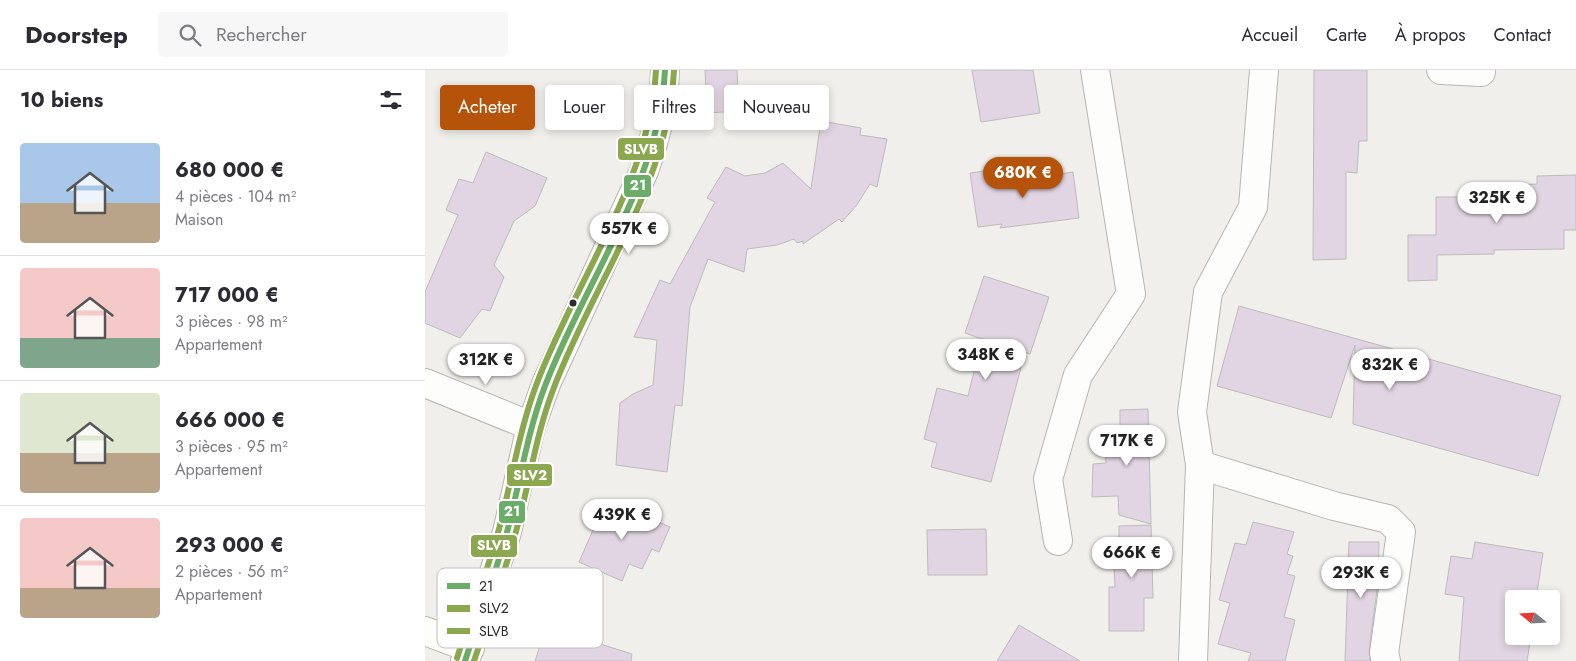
<!DOCTYPE html>
<html lang="fr">
<head>
<meta charset="utf-8">
<style>
	:root { --surface:#fff; --page:#f7f7f7; --text:#2b2b33; --muted:#7c7c81; --line:#e1e1e2; --accent:#b45309 }
	body { margin:0; font-family:Jost,sans-serif; background:var(--page); color:var(--text); height:100vh; display:flex; flex-direction:column; font-size:19px; white-space:nowrap }
	* { box-sizing:border-box; margin:0 }
	p { font-size:16px; color:var(--muted) }
	.icon { flex:none; width:28px; height:28px; fill:none; stroke:currentColor; stroke-width:2; stroke-linecap:round; stroke-linejoin:round }
	.map { position:relative; flex:1; overflow:hidden }
	.side { display:flex; flex-direction:column; background:var(--surface); width:425px }
	.side>* { flex:none }
	.top-card { position:absolute; left:15px; top:15px; width:475px; height:45px; display:flex; gap:10px }
	.needle { width:32px; rotate:288deg }
	.fabs { position:absolute; left:1080px; top:520px; display:grid; gap:10px }
	.fabs a { display:grid; place-items:center; width:55px; height:55px; border-radius:5px; background:var(--surface); box-shadow:0 2px 8px #0003; font-size:25px }
	.price { position:absolute; translate:-50% -42px; padding:0 11px; border-radius:18px; background:#fff; color:#222; font-size:16px; line-height:32px; filter:drop-shadow(0 1px 2px #0008) }
	.price::after { content:''; position:absolute; left:50%; top:30px; width:15px; height:11px; margin-left:-8px; background:inherit; clip-path:polygon(0 0,100% 0,50% 100%) }
	.price.current { background:var(--accent); color:#fff }
	ul { padding:0; list-style:none }
	li { display:flex; align-items:center; gap:15px; height:125px; padding:0 20px }
	li+li { border-top:1px solid var(--line) }
	li span { display:grid; place-items:center; flex:none; width:140px; height:100px; border-radius:5px; color:#555 }
	li>.icon { margin-inline-start:auto }
	span .icon { width:60px; height:60px; fill:#fffc; stroke-width:1 }
	li b { font-size:21px }
	h2 { display:flex; justify-content:space-between; align-items:center; height:60px; padding:0 20px; font-size:21px }
	.tag { padding:0 18px; border-radius:5px; background:var(--surface); box-shadow:0 2px 8px #0003; font-size:18px; line-height:45px }
	.tag.current { background:var(--accent); color:#fff }
	header { display:flex; align-items:center; gap:30px; box-sizing:border-box; height:70px; padding:0 25px; background:var(--surface); border-bottom:1px solid var(--line) }
	header strong { font-size:24px }
	nav { display:flex; gap:28px; margin-inline-start:auto; font-size:18px }
	.search { width:350px; height:45px; background:var(--page); display:flex; align-items:center; gap:12px; box-sizing:border-box; padding:0 18px; border-radius:5px; color:var(--muted); font-size:19px }
	main { display:flex; flex:1; min-height:0 }
	.map>svg:first-child { display:block }
</style>
</head>
<body>
<header>
<strong>Doorstep</strong>
<div class="search"><svg class="icon" aria-label="search" viewBox="0 0 24 24"><circle cx="10" cy="10" r="6"/><path d="M15 15l6 6"/></svg>Rechercher</div>
<nav><a>Accueil</a><a>Carte</a><a>À propos</a><a>Contact</a></nav>
</header>
<main>
<section class="side">
<h2>10 biens<svg class="icon" aria-label="filters" viewBox="0 0 24 24"><path d="M4 7h16M4 17h16"/><circle cx="9" cy="7" r="2"/><circle cx="15" cy="17" r="2"/></svg></h2>
<ul>
<li><span style="background:linear-gradient(#a9c7e8 60%,#b9a48a 0)"><svg class="icon" aria-label="home" viewBox="0 0 24 24"><path d="M3 11l9-7 9 7M6 9v11h12V9"/></svg></span><div><b>680 000 €</b><p>4 pièces · 104 m²</p><p>Maison</p></div></li>
<li><span style="background:linear-gradient(#f6c9c9 70%,#7fa58c 0)"><svg class="icon" aria-label="home" viewBox="0 0 24 24"><path d="M3 11l9-7 9 7M6 9v11h12V9"/></svg></span><div><b>717 000 €</b><p>3 pièces · 98 m²</p><p>Appartement</p></div></li>
<li><span style="background:linear-gradient(#dfe7d0 60%,#b9a48a 0)"><svg class="icon" aria-label="home" viewBox="0 0 24 24"><path d="M3 11l9-7 9 7M6 9v11h12V9"/></svg></span><div><b>666 000 €</b><p>3 pièces · 95 m²</p><p>Appartement</p></div></li>
<li><span style="background:linear-gradient(#f6c9c9 70%,#b9a48a 0)"><svg class="icon" aria-label="home" viewBox="0 0 24 24"><path d="M3 11l9-7 9 7M6 9v11h12V9"/></svg></span><div><b>293 000 €</b><p>2 pièces · 56 m²</p><p>Appartement</p></div></li>
</ul>
</section>
<div class="map">
<svg width="1151" height="591" viewBox="0 0 1151 591">
	<rect width="100%" height="100%" fill="#f0efeb"/>
	<g fill="#e2d5e3" stroke="#bcbbba">
		<path d="M280 0H312L314 41 282 43Z"/>
		<path d="M547 0H608L615 43 556 52Z"/>
		<path d="M889 0H942V71H934L932 103 921 102V189L888 190Z"/>
		<path d="M396 51 436 58 435 65 462 69 452 117 445 114 431 136 417 152 414 149 378 174V171L372 173 369 169 352 175 322 179 319 202 283 189 265 237 257 336 250 335 242 402 191 395 195 333 208 324 228 315 232 270 209 267 235 210 245 214 290 132 282 128 301 97 320 106 340 103 358 93 386 119Z"/>
		<path d="M61 82 122 108 110 136 89 151 69 195 79 207 65 241 57 239 35 268 0 253V222L33 145 21 140 34 109 48 113Z"/>
		<path d="M580 98 582 112 648 102 654 148 575 158 577 154 553 157 545 103Z"/>
		<path d="M1151 105V160H1139V179L1069 180V184L1012 185V210L983 211V165H1011V127H1091V115L1112 114V106Z"/>
		<path d="M559 206 624 227 605 284 600 282 566 412 506 397 512 373 499 369 512 318 543 326 557 269 540 263Z"/>
		<path d="M814 236 1136 326 1113 406 928 354 930 275 906 348 792 316Z"/>
		<path d="M723 339 726 454 694 445 693 426 667 427 668 394 681 393 680 380 685 379 684 358 695 357V340Z"/>
		<path d="M188 432 245 457 234 482 227 479 217 499 204 494 197 511 154 492 179 435 187 438Z"/>
		<path d="M828 452 869 462 862 484 868 486 862 504 870 506 859 547 870 550 860 591H823L826 583 793 574 805 533 794 530 810 473 821 475Z"/>
		<path d="M726 455 728 528H719V561H684V517H690L689 497H694V456Z"/>
		<path d="M561 459 562 505H503L502 460Z"/>
		<path d="M924 472H954L953 512 944 581 945 591H920Z"/>
		<path d="M1050 472 1118 483 1111 529H1089V566H1106L1102 591H1034L1039 527 1020 524 1026 486 1047 489Z"/>
		<path d="M594 555 655 591H572Z"/>
		<path d="M121 557 207 584 206 591H110Z"/>
	</g>
	<g fill="none" stroke-linecap="round" stroke-linejoin="round">
		<g stroke="#b6b5b2" stroke-width="30">
			<g id="minor">
				<path d="M1016 0 1056 2"/>
				<path d="M0 313 106 356"/>
				<path d="M775 395 909 436 963 449 976 462 959 583 961 591"/>
				<path d="M633 471 623 409 653 305 706 224 670 0"/>
				<path d="M0 561 45 578"/>
				<path d="M40 591 82 462 106 356 121 314 219 101C231 67 239 36 240 0"/>
				<path d="M768 591 775 395 767 342 783 222 828 137 839 0"/>
			</g>
		</g>
		<use href="#minor" stroke="#fdfdfc" stroke-width="28"/>
		<g stroke="#fff" stroke-width="10">
			<path id="bus-1" d="M40 591C54 548 70 505 82 462 95 413 102 363 120 316 160 211 234 115 240 0"/>
		</g>
		<g stroke="#fff" stroke-width="10">
			<path id="bus-2" d="M49 591C63 549 78 508 90 465 104 417 110 367 128 320 168 213 243 117 249 0"/>
		</g>
		<g stroke="#fff" stroke-width="10">
			<path id="bus-3" d="M32 588C46 545 62 502 74 459 87 410 94 360 112 313 151 210 225 112 231 0"/>
		</g>
		<use href="#bus-1" stroke="#6bac68" stroke-width="6"/>
		<use href="#bus-2" stroke="#8ca84e" stroke-width="6"/>
		<use href="#bus-3" stroke="#8ca84e" stroke-width="6"/>
	</g>
	<circle fill="#2d2c2a" stroke="#fff" stroke-width="2" cx="148" cy="233" r="4.5"/>
	<rect x="12" y="498" width="166" height="80" rx="8" fill="#fff" stroke="#c0c0bf" stroke-width="1"/>
	<rect x="22" y="513" width="23" height="6" fill="#6bac68"/>
	<rect x="22" y="535" width="23" height="7" fill="#8ca84e"/>
	<rect x="22" y="558" width="23" height="6" fill="#8ca84e"/>
	<g font-size="14" fill="#2d2c2a">
		<text x="54" y="521">21</text>
		<text x="54" y="543">SLV2</text>
		<text x="54" y="566">SLVB</text>
	</g>
	<g stroke="#fff" stroke-width="2">
		<rect x="192" y="67" width="48" height="24" rx="5" fill="#8ca84e"/>
		<rect x="198" y="104" width="29" height="24" rx="5" fill="#6bac68"/>
		<rect x="81" y="393" width="47" height="24" rx="5" fill="#8ca84e"/>
		<rect x="73" y="430" width="28" height="24" rx="5" fill="#6bac68"/>
		<rect x="45" y="464" width="48" height="24" rx="5" fill="#8ca84e"/>
	</g>
	<g font-size="14" text-anchor="middle" font-weight="bold" fill="#fff">
		<text x="216" y="84">SLVB</text>
		<text x="213" y="120">21</text>
		<text x="105" y="410">SLV2</text>
		<text x="87" y="446">21</text>
		<text x="69" y="480">SLVB</text>
	</g>
</svg>
<div class="fabs">
<a><svg class="needle" viewBox="-14 -14 28 28"><path d="M0-13l5 13h-10z" fill="#e53935"/><path d="M0 13l5-13h-10z" fill="#7c7c81"/></svg></a>
</div>
<b class="price current" style="left:598px;top:129px">680K €</b>
<b class="price" style="left:1072px;top:154px">325K €</b>
<b class="price" style="left:204px;top:185px">557K €</b>
<b class="price" style="left:561px;top:311px">348K €</b>
<b class="price" style="left:61px;top:316px">312K €</b>
<b class="price" style="left:965px;top:321px">832K €</b>
<b class="price" style="left:702px;top:397px">717K €</b>
<b class="price" style="left:197px;top:471px">439K €</b>
<b class="price" style="left:707px;top:509px">666K €</b>
<b class="price" style="left:936px;top:529px">293K €</b>
<div class="top-card">
<a class="tag current">Acheter</a>
<a class="tag">Louer</a>
<a class="tag">Filtres</a>
<a class="tag">Nouveau</a>
</div>
</div>
</main>
</body>
</html>
